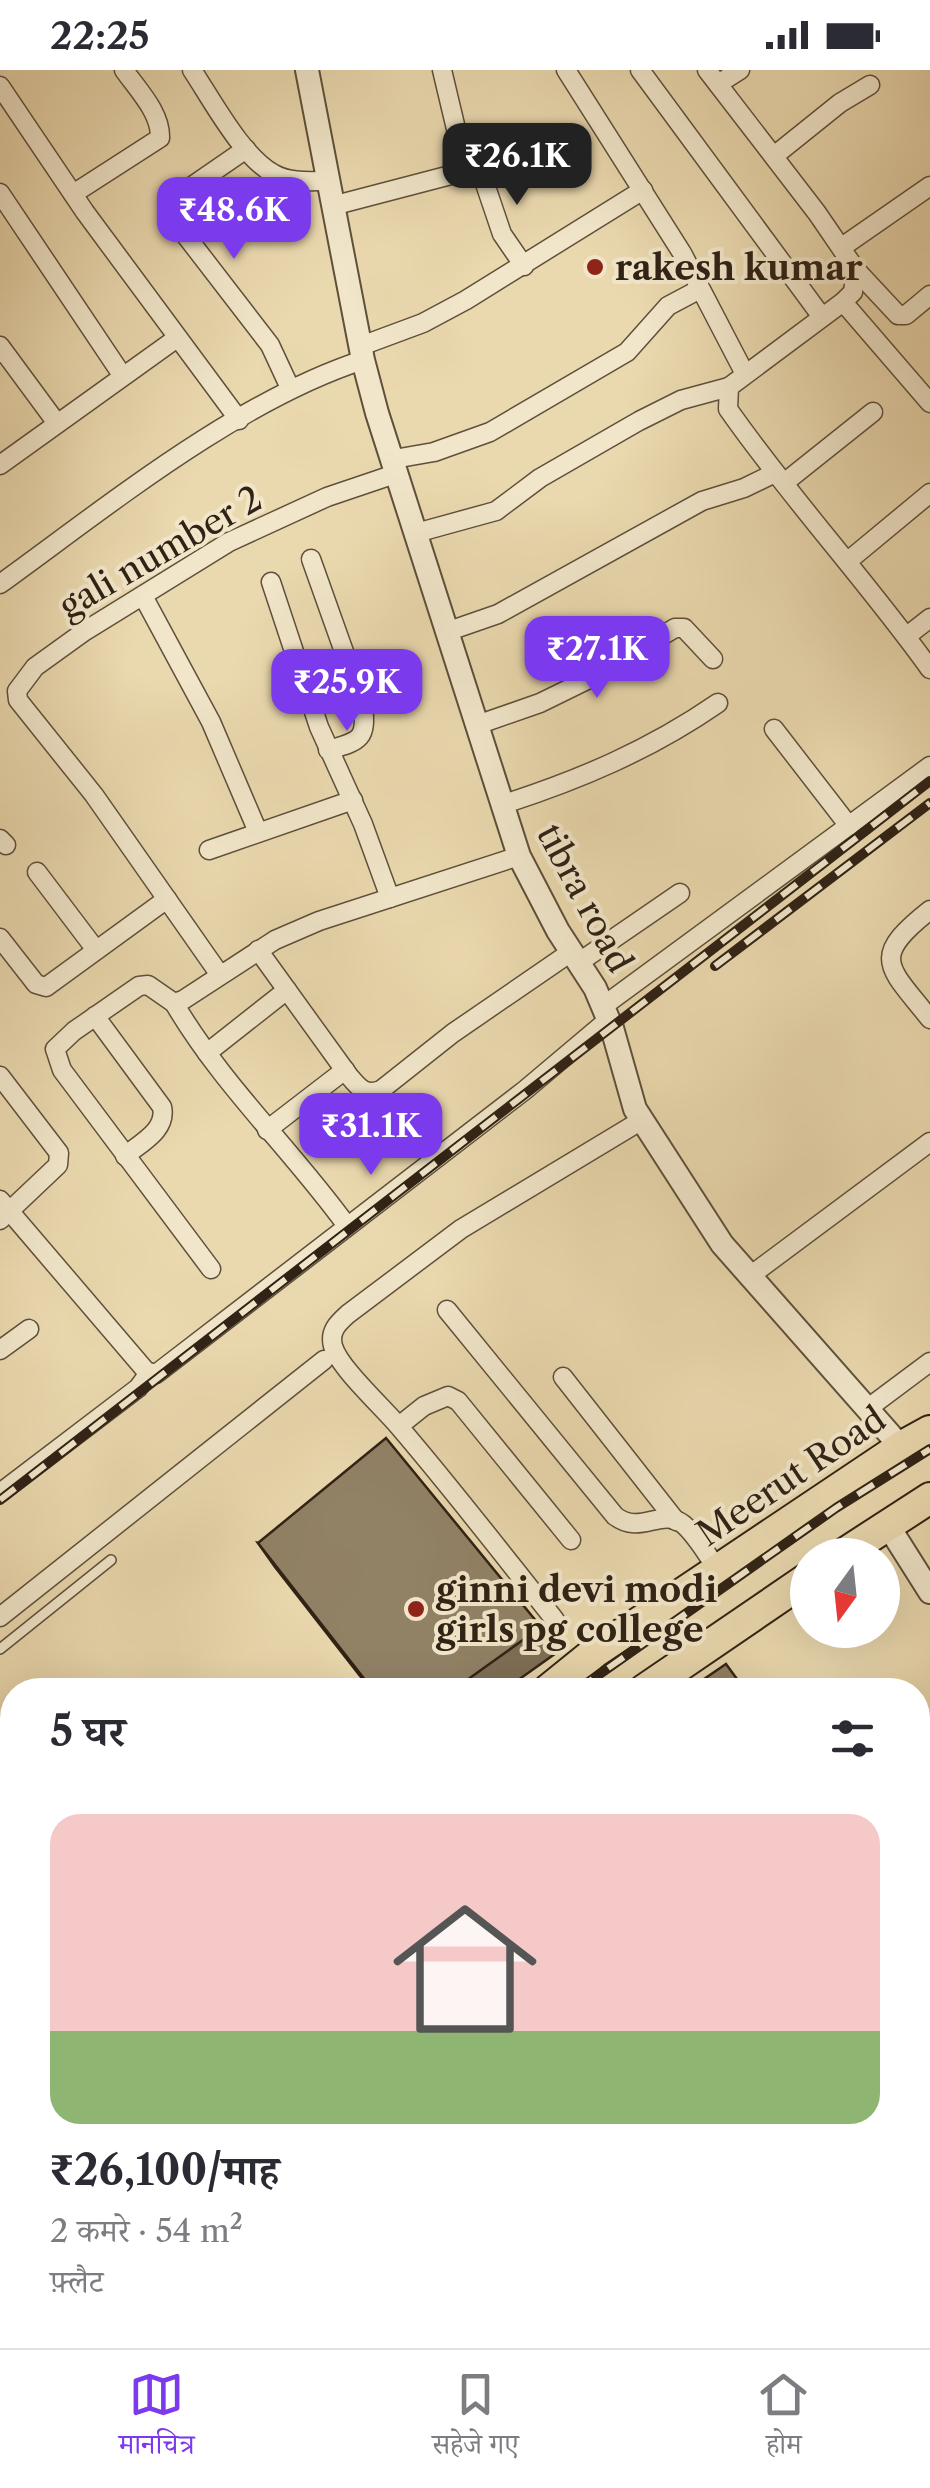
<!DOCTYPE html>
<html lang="hi">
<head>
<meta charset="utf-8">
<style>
	:root { --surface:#fff; --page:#f2f2f3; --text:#2b2b33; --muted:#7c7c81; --line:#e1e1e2; --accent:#7c3aed }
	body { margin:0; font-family:"Libre Caslon Text","Noto Serif Devanagari",serif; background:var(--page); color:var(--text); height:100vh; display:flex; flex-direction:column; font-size:38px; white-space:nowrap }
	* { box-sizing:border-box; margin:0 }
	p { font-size:32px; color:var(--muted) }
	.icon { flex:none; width:55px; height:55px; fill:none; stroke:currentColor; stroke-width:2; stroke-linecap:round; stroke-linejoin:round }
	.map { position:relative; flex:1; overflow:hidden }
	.drawer { position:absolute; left:0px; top:1608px; width:930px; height:672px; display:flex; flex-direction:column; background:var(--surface); border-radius:40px 40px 0 0; box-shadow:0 10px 40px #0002 }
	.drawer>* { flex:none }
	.needle { width:65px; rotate:195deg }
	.tools { position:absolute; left:790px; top:1468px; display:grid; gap:20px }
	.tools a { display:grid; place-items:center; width:110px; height:110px; border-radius:50%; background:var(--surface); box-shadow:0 10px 40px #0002; font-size:50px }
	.price { position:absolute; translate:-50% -85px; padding:0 22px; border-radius:20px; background:var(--accent); color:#fff; font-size:32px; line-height:65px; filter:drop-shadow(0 2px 5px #0008) }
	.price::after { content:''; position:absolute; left:50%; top:60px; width:30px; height:22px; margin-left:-15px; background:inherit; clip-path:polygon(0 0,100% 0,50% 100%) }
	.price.selected { background:#222; color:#fff }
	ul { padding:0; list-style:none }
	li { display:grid; align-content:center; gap:20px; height:530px; padding:0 50px }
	li span { display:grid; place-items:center; height:310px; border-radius:30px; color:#555 }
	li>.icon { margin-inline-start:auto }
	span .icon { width:180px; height:180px; fill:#fffc; stroke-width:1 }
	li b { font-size:42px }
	h2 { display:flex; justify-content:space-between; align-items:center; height:120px; padding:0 50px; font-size:42px }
	.status { display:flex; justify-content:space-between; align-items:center; height:70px; padding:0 50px; background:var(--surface); direction:ltr }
	.status svg { height:28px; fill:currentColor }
	.dock { display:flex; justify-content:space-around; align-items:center; height:140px; border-top:2px solid var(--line); background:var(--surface); font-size:28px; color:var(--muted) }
	.dock a { display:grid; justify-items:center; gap:5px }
	.dock .selected { color:var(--accent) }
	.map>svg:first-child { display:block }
</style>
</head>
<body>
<div class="status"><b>22:25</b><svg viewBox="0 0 49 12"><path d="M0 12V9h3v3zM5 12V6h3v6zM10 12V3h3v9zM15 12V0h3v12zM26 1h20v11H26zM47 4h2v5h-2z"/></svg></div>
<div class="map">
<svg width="930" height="2278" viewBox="0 0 930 2278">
	<rect width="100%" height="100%" fill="#ead8ae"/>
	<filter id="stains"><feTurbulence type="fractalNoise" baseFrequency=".002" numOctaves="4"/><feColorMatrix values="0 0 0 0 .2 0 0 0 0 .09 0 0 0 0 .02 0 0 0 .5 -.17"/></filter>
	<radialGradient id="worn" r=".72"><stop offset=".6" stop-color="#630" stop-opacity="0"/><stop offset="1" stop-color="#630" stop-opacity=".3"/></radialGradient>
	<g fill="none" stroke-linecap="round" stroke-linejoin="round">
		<g stroke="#5e503b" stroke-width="12">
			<path id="service" d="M0 1579 111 1490"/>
		</g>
		<g stroke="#5e503b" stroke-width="21">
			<g id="minor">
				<path d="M192 0C212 30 242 87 274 104 290 113 310 111 327 111"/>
				<path d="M442 0 466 101"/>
				<path d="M566 0 682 183 745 304"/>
				<path d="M640 0 822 247"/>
				<path d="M707 0 817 143 856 200 853 222 843 232 729 317 728 339C791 429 866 510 930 599"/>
				<path d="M718 14 740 0"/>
				<path d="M0 16 85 142 239 350"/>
				<path d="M246 79 172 130 173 149 270 275 290 318"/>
				<path d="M774 86 840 33 870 15"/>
				<path d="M479 96 502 164 524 196"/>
				<path d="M0 123 122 305"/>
				<path d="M73 124 160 68C161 43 138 20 124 0"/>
				<path d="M332 136 466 101 530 77"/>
				<path d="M842 177 930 116"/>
				<path d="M856 200 898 245H906L930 225"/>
				<path d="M843 232 930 333"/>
				<path d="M0 276 56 352"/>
				<path d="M361 276 423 253 466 230 643 120"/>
				<path d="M394 389 434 382 490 362 627 282 668 236 700 219"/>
				<path d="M0 395 177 268"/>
				<path d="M784 413 873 342"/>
				<path d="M416 463 496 441 540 408 639 351 681 330 729 317"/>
				<path d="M311 489 363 635C367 670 360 671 328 680"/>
				<path d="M848 491 930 423"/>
				<path d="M271 512 319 657 363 754 390 828"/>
				<path d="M0 514C108 436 237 331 363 290"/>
				<path d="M143 526 211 652 258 762"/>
				<path d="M446 562 498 544 702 431 744 418 775 403"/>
				<path d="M907 566 930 548"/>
				<path d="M477 655 540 633 591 608 675 558H684L713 589"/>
				<path d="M774 659 849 756"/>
				<path d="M501 735C579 710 650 680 718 633"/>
				<path d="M0 769 6 775"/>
				<path d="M209 780 353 730"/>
				<path d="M37 802 96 880"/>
				<path d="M930 840C869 888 888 896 930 949"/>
				<path d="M0 868 36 914 46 917 167 829"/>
				<path d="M258 880 349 1006C359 1018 365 1026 381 1020L453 963 571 882"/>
				<path d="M578 893 680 823"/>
				<path d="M220 905 94 725 18 630 17 621 35 597 85 561 229 472 327 427 398 403"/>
				<path d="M174 933C222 1015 292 1080 347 1156"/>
				<path d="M602 937 930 696"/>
				<path d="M95 946 162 1037C167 1060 142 1072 125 1086"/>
				<path d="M207 983 287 920"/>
				<path d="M0 1006 59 1083 58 1095 0 1150"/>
				<path d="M267 1060 345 1000"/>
				<path d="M0 1130 146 1301 156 1304 525 1020 608 950"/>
				<path d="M211 1199 62 1000 55 979 74 961 139 916 148 915 174 933 183 930 275 870 319 851 519 786"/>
				<path d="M750 1206 930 1072"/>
				<path d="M447 1240 615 1446C641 1466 661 1437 683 1454 697 1466 707 1485 718 1500"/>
				<path d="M0 1280 29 1259"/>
				<path d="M563 1307 676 1451"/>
				<path d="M867 1339 930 1292"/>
				<path d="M399 1356 424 1336 448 1326 458 1331 571 1470"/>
				<path d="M0 1423 138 1318 149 1303"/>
				<path d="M0 1547 324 1290"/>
				<path d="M555 1550C504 1486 454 1421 401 1359 385 1339 339 1298 333 1276 329 1261 338 1253 348 1244L461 1159 642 1050"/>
				<path d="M918 1826 930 1816"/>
				<path d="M918 1901 930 1890"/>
				<path d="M918 2062 930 2052"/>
				<path d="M918 2248 930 2238"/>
				<path d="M145 2268 152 2278"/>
				<path d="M423 2268 429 2278"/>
				<path d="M783 2268 791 2278"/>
				<path d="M517 2278 532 2268"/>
				<path d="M659 2278 675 2268"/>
				<path d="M881 2278 894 2268"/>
			</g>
		</g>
		<g stroke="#5e503b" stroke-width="26">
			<g id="tertiary">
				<path d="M307 0 363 290 377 343 519 786 558 861 595 918 612 958 635 1039 722 1174 901 1377"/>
				<path d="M887 1454 930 1522"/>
			</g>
		</g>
		<g stroke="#302215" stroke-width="34">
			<g id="trunk">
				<path d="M842 1485 930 1428"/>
				<path d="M548 1620 595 1582 901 1377 930 1361"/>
				<path d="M644 1620 808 1508"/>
				<path d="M0 2064 12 2053"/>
				<path d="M0 2123 12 2113"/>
			</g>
		</g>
		<use href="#service" stroke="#f1e6ca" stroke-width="9"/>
		<use href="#minor" stroke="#f1e6ca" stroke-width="18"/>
		<use href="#tertiary" stroke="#f1e6ca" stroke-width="22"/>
		<use href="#trunk" stroke="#ead8ae" stroke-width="30"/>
		<g stroke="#302215" stroke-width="10">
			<g id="rail">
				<path d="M715 896 930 733"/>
				<path d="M0 1430 930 711"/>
				<path d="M577 1620 836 1438 930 1379"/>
				<path d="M0 2090 12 2080"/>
			</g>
		</g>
		<use href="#rail" stroke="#f1e6ca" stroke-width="6" stroke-dasharray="19" stroke-linecap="butt"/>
	</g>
	<path fill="#7d6f57" stroke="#302215" stroke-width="2.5" d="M258 1473 541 1557 559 1581 504 1620H371L275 1497Z"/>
	<g fill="#918165" stroke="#302215" stroke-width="2.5">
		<path d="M386 1368 541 1557 453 1620H373L258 1473Z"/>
		<path d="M726 1594 745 1620H688Z"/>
	</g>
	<g fill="#8f2418" stroke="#f1e6ca" stroke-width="4">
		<circle cx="595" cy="197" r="10"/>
		<circle cx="416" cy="1539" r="10"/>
	</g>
	<g text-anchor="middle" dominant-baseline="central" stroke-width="8" stroke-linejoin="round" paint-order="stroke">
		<g font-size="35" font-weight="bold" fill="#302215" stroke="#f1e6ca" text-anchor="start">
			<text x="615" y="197">rakesh kumar</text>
			<text x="436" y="1519">ginni devi modi<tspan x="436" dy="40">girls pg college</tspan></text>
		</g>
		<g font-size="35" fill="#302215" stroke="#f1e6ca">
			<text transform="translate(160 482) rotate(-30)">gali number 2</text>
			<text transform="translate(585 828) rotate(62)">tibra road</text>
			<text transform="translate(791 1406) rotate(-34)">Meerut Road</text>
		</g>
	</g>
	<rect width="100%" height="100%" filter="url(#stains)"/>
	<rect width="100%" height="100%" fill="url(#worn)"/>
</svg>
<div class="tools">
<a><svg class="needle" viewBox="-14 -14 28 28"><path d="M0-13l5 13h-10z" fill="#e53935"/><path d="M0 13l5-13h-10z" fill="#7c7c81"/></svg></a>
</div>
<b class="price selected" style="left:517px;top:138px">₹26.1K</b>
<b class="price" style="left:234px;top:192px">₹48.6K</b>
<b class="price" style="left:597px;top:631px">₹27.1K</b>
<b class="price" style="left:347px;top:664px">₹25.9K</b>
<b class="price" style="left:371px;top:1108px">₹31.1K</b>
<section class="drawer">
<h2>5 घर<svg class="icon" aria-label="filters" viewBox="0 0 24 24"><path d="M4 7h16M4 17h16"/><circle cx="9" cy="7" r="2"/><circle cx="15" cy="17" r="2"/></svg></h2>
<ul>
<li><span style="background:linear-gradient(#f6c9c9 70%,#8fb573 0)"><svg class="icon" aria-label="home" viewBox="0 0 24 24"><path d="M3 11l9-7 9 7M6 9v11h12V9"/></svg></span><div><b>₹26,100/माह</b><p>2 कमरे · 54 m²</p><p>फ़्लैट</p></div></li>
</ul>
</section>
</div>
<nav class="dock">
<a class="selected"><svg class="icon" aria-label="map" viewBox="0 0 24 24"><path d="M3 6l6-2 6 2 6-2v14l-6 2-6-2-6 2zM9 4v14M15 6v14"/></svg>मानचित्र</a>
<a><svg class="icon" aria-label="saved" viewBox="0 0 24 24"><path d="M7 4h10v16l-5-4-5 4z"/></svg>सहेजे गए</a>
<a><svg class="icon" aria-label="home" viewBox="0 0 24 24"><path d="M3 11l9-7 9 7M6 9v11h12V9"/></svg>होम</a>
</nav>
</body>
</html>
